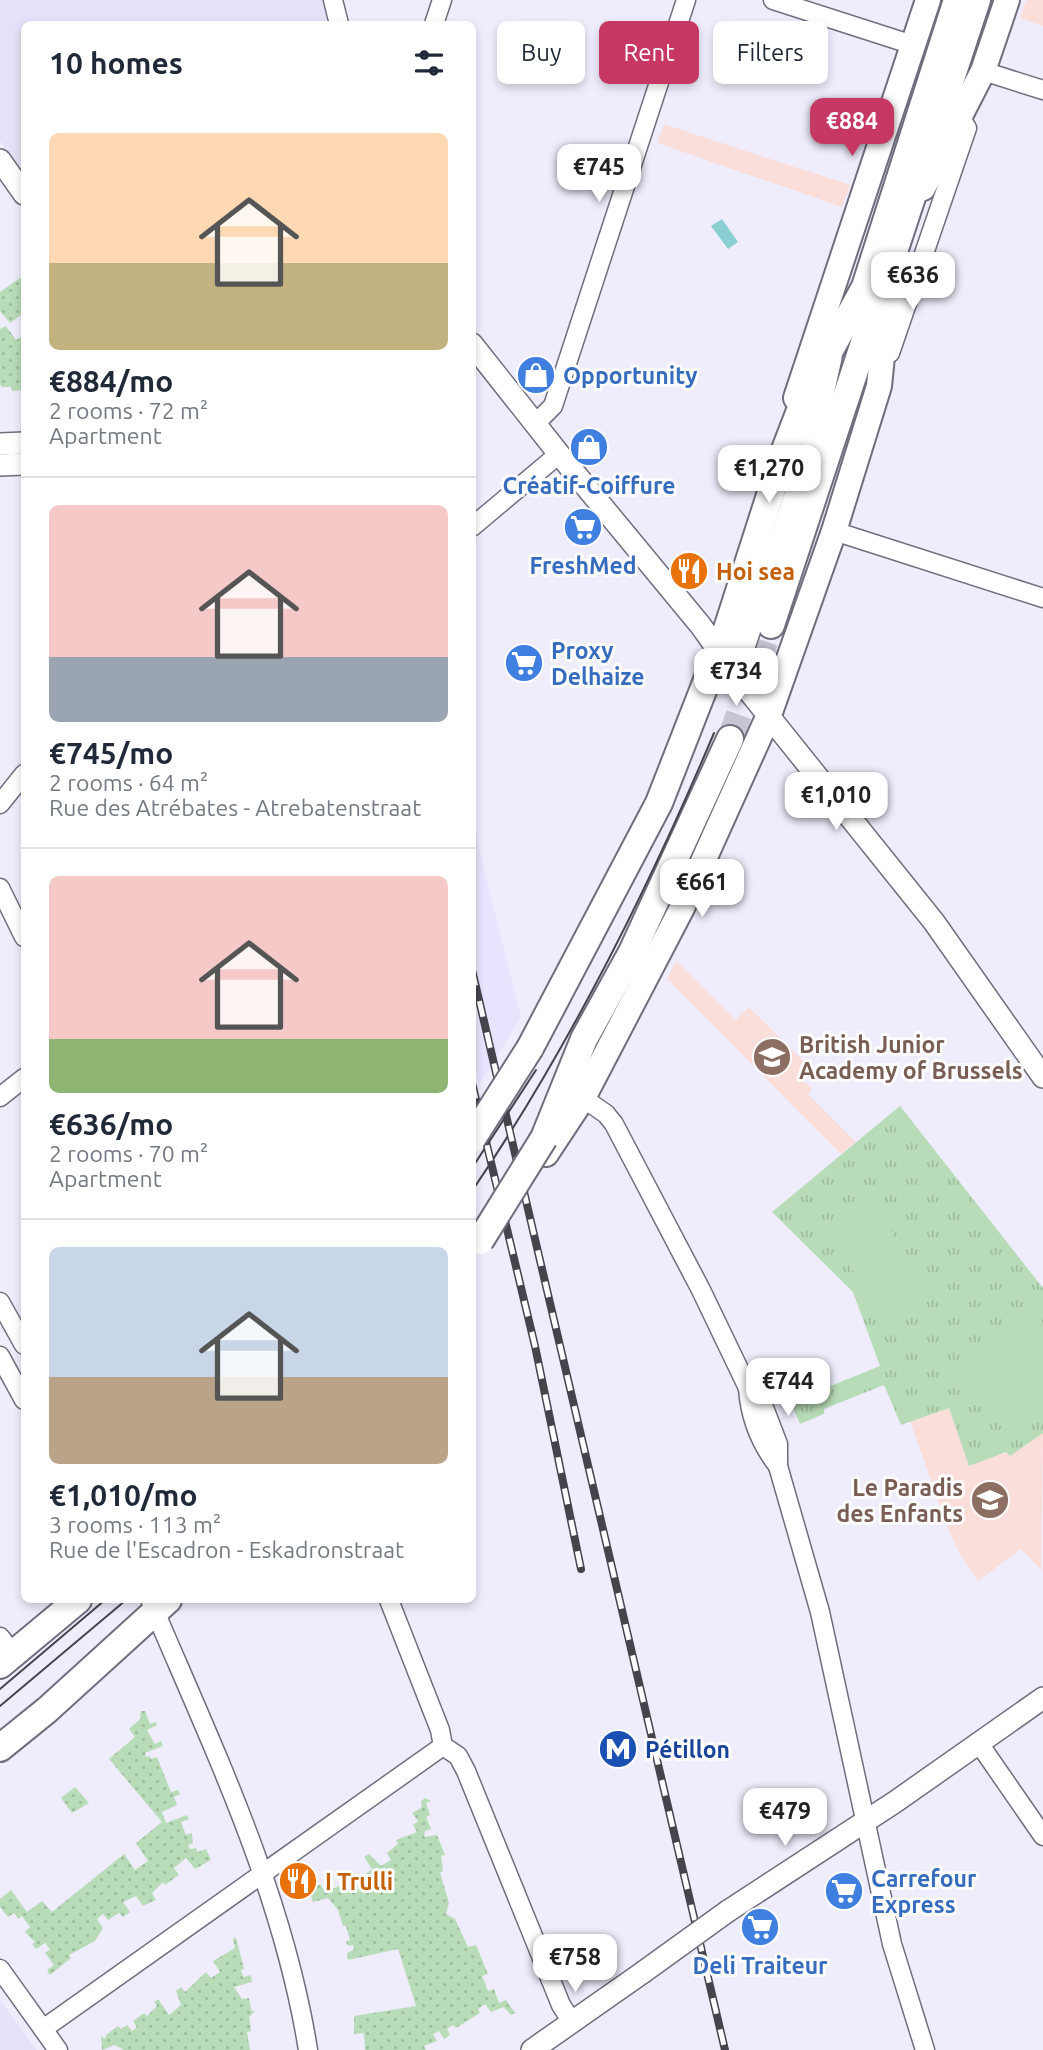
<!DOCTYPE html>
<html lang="en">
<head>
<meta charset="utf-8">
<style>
	:root { --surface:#fff; --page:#f6f6f7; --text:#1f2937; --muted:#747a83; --line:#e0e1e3; --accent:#c63863 }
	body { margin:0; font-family:Ubuntu,sans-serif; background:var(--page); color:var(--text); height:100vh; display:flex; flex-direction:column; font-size:26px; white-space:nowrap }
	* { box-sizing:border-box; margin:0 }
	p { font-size:23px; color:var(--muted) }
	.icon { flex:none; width:38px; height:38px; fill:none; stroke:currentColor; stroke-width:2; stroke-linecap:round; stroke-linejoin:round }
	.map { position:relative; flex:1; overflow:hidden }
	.side { position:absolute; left:21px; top:21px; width:455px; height:1582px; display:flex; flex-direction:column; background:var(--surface); border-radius:10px; box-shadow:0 4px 10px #0003 }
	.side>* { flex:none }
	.banner { position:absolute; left:497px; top:21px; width:441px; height:63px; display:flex; gap:14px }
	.price { position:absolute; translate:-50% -60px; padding:0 16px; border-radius:14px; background:#fff; color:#222; font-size:23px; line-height:46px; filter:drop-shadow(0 2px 4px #0008) }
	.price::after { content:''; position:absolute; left:50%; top:42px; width:21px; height:16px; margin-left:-10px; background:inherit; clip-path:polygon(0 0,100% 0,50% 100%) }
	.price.selected { background:var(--accent); color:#fff }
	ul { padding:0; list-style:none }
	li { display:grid; align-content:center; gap:14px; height:371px; padding:0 28px }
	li+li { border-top:2px solid var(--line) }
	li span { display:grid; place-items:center; height:217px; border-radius:10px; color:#555 }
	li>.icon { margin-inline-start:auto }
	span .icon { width:126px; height:126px; fill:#fffc; stroke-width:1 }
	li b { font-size:30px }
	h2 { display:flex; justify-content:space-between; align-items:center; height:84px; padding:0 28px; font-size:30px }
	.chip { padding:0 24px; border-radius:10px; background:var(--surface); box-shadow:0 4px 10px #0003; font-size:24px; line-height:63px }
	.chip.selected { background:var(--accent); color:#fff }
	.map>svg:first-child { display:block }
</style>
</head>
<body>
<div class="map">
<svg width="1043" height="2050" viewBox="0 0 1043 2050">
	<defs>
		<pattern id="grass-tufts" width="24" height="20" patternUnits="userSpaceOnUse" patternTransform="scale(1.75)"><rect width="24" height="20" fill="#b8dcb7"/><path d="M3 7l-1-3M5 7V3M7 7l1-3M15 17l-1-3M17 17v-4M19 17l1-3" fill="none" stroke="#9ebd9e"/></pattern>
		<pattern id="garden-dots" width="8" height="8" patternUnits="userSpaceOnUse" patternTransform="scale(1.75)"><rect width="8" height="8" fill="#b8dcb7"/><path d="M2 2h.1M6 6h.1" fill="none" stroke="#9ebd9e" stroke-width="1.8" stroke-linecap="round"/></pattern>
	</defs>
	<rect width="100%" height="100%" fill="#efedfc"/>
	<g fill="#e4e2f8">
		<path d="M0 0H325L330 24H24V175L0 141Z"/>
		<path d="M0 2000 31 2042 36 2050H0Z"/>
	</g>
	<path fill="#e8e3fe" d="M472 808 480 853 521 1017 479 1085 472 1056Z"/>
	<g fill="#f9deda">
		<path d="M1026 0H1043V26L1020 18Z"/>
		<path d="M664 124 850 185 842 207 657 143Z"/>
		<path d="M676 961 735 1020 749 1007 807 1065 797 1074 812 1089 808 1094 856 1142 841 1154 814 1127 667 979Z"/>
		<path d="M949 1408 969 1465 1007 1452 1010 1456 1043 1433 1041 1570 1021 1549 978 1581 960 1555 947 1527 948 1521H945L910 1421Z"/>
	</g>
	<path fill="url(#grass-tufts)" d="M900 1106 1043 1288V1433L1010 1456 1006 1452 969 1466 949 1408 901 1425 884 1385 824 1409V1414L800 1424 791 1402 880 1366 853 1292 772 1212Z"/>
	<g fill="url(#garden-dots)">
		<path d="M20 278 24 281V313L10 323 0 311V292Z"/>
		<path d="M6 326 16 340 24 335V390L12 391 11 387H2L0 384V329Z"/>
		<path d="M141 1711H145L150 1724 156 1722 157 1725 147 1730 155 1744 161 1741 163 1746 145 1753 146 1757 150 1756 151 1759 157 1757 171 1792 178 1790 180 1794 174 1797 177 1805 162 1812 166 1823 187 1815 189 1819 181 1822 186 1835 192 1833 193 1843 188 1845 190 1849 196 1848 198 1852 206 1849 211 1860 195 1869 186 1858 174 1868 179 1875 165 1885 163 1882 152 1893 156 1900 143 1906 136 1896 123 1902 130 1912 123 1917 119 1913 108 1920 103 1914 97 1919 103 1928 95 1941 69 1955 71 1958 50 1975 47 1970 54 1965 45 1953 50 1949 45 1943 36 1949 32 1944 35 1942 25 1932 30 1927 22 1916 18 1919 14 1913 8 1917 0 1907V1899L11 1890 27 1912 42 1901 52 1912 124 1854 135 1870 148 1861 136 1843 162 1822 109 1759 135 1737 129 1729 140 1719Z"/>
		<path d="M75 1787 89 1803 72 1813 61 1798Z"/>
		<path d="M425 1798 431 1801 426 1803 430 1815 426 1817 431 1829 425 1831 424 1837 437 1835 445 1855 441 1856 443 1871 440 1873 449 1903 446 1914 455 1919 468 1947 476 1945 488 1974 482 1976 488 1991 494 1989 499 2003 506 2000 515 2013 511 2015 504 2007 491 2012 485 2004 478 2009 480 2013 456 2028 453 2025 447 2029 450 2035 444 2039 439 2031 433 2034 437 2041 424 2046 426 2050H365L364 2033 354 2034V2016L416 2006 398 1949 348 1960 347 1953 354 1950 353 1945 348 1946 346 1942 350 1940 346 1926H343L338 1910 328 1898 313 1902 308 1887 314 1888 320 1884 325 1892 339 1886 343 1892 353 1882 351 1878 357 1874 360 1878 372 1869 364 1857 369 1854 381 1866 391 1860 387 1853 398 1844 396 1840 417 1832 413 1825 418 1821 412 1813 422 1807 421 1801Z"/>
		<path d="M236 1937 244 1969 241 1970 243 1977 251 1975 252 1982 234 1987 242 1999 249 1998 251 2010 255 2011 249 2017 251 2031 247 2032 250 2050H124L115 2045 102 2050 101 2036 105 2039 106 2035 118 2026 121 2029 127 2025 132 2031 137 2027 133 2021 144 2013 147 2016 157 2006 154 2002 158 1999 169 2015 181 2005 176 1991 181 1987 185 1992 206 1972 211 1978 220 1972 213 1961 235 1948 233 1939Z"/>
	</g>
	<g fill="#b8dcb7">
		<path d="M873 1204 932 1294 887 1323 828 1233Z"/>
		<path d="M1036 1313 1043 1323V1401L1003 1429 960 1366Z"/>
	</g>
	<path fill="#8ad0d3" d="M722 219 738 242 728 249 711 226Z"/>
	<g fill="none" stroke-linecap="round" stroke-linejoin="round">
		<path stroke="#c7c5d2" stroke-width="26" stroke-dasharray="26 13" stroke-linecap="butt" d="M730 739 771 625"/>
		<g stroke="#706d7e" stroke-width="21">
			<g id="minor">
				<path d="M333 0 339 24"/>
				<path d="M773 0 913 45"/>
				<path d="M434 24 442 0"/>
				<path d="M983 71 1043 90"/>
				<path d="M890 353 967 128 959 116"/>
				<path d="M535 424 553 406 686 0"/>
				<path d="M472 527 559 454"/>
				<path d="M834 531 1043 598"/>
				<path d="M0 804 24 774"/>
				<path d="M0 888 24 937"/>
				<path d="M0 1097 24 1078"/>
				<path d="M583 1098 606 1114 614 1124 701 1290 748 1388 763 1405 778 1444V1466L820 1612 892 1944 925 2050"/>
				<path d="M0 1302 24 1345"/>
				<path d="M0 1356 24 1400"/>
				<path d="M748 1388C750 1418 760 1443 778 1466"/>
				<path d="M389 1600 440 1730 443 1746 458 1756 466 1771 561 2005 572 2022"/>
				<path d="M151 1602C213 1748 283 1892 308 2050"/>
				<path d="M0 1637 13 1654"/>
				<path d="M978 1742 1043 1836"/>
				<path d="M0 1969 58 2050"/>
				<path d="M43 2029 443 1746"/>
			</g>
		</g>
		<g stroke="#706d7e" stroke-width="24">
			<g id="tertiary">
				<path d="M0 160 24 194"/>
				<path d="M472 344 559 454 701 626 735 674 934 922 1043 1077"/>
				<path d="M0 444 24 443"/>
				<path d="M0 465 24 464"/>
				<path d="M735 674 812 444 831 358"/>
				<path d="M728 1911 895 1802 1043 1698"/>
				<path d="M532 2050 642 1973"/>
			</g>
		</g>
		<g stroke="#706d7e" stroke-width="28">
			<g id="secondary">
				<path d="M923 188 983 71 1007 0"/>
				<path d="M796 398 928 0"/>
				<path d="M546 1154 583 1098 682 908 769 715 834 531 879 386 884 337 898 263"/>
			</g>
		</g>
		<g stroke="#706d7e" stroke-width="30">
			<g id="primary">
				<path d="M771 625 977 0"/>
				<path d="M530 1048 659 803 727 629 783 455 808 390 865 287 957 0"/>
				<path d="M544 1138 584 1039 632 952 730 739"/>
				<path d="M0 1665 78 1600"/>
				<path d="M0 1748 47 1710 168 1600"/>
			</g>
		</g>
		<use href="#minor" stroke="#fff" stroke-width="18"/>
		<use href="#tertiary" stroke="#fff" stroke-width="21"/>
		<use href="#secondary" stroke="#fff" stroke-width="24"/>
		<use href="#primary" stroke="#fff" stroke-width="26"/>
		<g stroke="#45444c" stroke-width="2">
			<path d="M472 1168 536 1070"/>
			<path d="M472 1191C569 1048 647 892 714 733"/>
			<path d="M0 1689 105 1600"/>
			<path d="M0 1706 126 1600"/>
		</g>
		<g stroke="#45444c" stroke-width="8">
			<g id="rail">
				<path d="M472 970 725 2050"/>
				<path d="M472 1083 535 1346 581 1569"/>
			</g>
		</g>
		<use href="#rail" stroke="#fcfcfc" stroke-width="5" stroke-dasharray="16" stroke-linecap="butt"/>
		<g stroke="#706d7e" stroke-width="24" stroke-linecap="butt">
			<path id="tertiary-bridge" d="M642 1973 728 1911"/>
		</g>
		<g stroke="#706d7e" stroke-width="30" stroke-linecap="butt">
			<g id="primary-bridge">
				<path d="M472 1139 530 1048"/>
				<path d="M480 1241 544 1138"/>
			</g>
		</g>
		<use href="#tertiary-bridge" stroke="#fff" stroke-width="21"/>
		<use href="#primary-bridge" stroke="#fff" stroke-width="26"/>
	</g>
	<defs>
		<g id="shop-disc" transform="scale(2.0125)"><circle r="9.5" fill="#3f7fe0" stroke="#fcfcfc"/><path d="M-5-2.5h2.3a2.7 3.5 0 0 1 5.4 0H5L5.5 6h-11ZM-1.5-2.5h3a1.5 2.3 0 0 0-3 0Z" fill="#fff"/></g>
		<g id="supermarket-disc" transform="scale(2.0125)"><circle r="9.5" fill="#3f7fe0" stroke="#fcfcfc"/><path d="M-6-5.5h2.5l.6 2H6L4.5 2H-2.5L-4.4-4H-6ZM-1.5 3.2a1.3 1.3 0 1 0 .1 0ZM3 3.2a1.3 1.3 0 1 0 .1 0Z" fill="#fff"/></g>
		<g id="restaurant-disc" transform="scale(2.0125)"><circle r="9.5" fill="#e8710a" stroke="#fcfcfc"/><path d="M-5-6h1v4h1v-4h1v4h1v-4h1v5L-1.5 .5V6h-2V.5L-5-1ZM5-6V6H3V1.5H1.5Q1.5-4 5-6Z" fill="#fff"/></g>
		<g id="school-disc" transform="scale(2.0125)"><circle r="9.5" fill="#8d6e63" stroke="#fcfcfc"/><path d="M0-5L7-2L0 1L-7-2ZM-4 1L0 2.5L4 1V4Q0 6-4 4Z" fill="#fff"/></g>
		<g id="metro-disc" transform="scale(2.0125)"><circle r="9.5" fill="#1a4fb4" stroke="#fcfcfc"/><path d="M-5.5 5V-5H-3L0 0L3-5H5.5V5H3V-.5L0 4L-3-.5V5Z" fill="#fff"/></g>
	</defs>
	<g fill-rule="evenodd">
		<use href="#shop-disc" x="536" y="375"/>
		<use href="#shop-disc" x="589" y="447"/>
		<use href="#supermarket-disc" x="583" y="527"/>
		<use href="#restaurant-disc" x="689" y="571"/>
		<use href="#supermarket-disc" x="524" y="663"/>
		<use href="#school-disc" x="772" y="1057"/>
		<use href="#school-disc" x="990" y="1500"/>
		<use href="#metro-disc" x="618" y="1749"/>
		<use href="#restaurant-disc" x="298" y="1881"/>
		<use href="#supermarket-disc" x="844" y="1891"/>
		<use href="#supermarket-disc" x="760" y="1927"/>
	</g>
	<g text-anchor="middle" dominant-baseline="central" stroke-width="6" stroke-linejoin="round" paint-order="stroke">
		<g font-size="23" font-weight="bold" fill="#366cbe" stroke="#fcfcfc" text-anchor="start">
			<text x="563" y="375">Opportunity</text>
			<text x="589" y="485" text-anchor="middle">Créatif-Coiffure</text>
			<text x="583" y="565" text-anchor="middle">FreshMed</text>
			<text x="551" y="650">Proxy<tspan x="551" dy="26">Delhaize</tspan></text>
			<text x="871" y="1878">Carrefour<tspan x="871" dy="26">Express</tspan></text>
			<text x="760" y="1965" text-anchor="middle">Deli Traiteur</text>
		</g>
		<g font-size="23" font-weight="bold" fill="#c56008" stroke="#fcfcfc" text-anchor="start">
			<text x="716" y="571">Hoi sea</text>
			<text x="325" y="1881">I Trulli</text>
		</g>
		<g font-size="23" font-weight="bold" fill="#785e54" stroke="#fcfcfc" text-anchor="start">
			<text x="799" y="1044">British Junior<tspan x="799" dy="26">Academy of Brussels</tspan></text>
			<text x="963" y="1487" text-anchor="end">Le Paradis<tspan x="963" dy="26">des Enfants</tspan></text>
		</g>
		<g font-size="23" font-weight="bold" fill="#164399" stroke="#fcfcfc" text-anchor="start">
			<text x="645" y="1749">Pétillon</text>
		</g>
	</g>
</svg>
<b class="price selected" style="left:852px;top:158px">€884</b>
<b class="price" style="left:599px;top:204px">€745</b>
<b class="price" style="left:913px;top:312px">€636</b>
<b class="price" style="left:769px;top:505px">€1,270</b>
<b class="price" style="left:736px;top:708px">€734</b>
<b class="price" style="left:836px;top:832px">€1,010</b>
<b class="price" style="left:702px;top:919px">€661</b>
<b class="price" style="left:788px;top:1418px">€744</b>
<b class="price" style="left:785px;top:1848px">€479</b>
<b class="price" style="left:575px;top:1994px">€758</b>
<div class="banner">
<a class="chip">Buy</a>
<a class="chip selected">Rent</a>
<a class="chip">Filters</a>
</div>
<section class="side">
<h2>10 homes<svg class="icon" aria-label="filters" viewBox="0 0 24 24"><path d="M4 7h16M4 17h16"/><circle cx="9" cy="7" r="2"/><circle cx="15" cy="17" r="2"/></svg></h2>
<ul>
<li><span style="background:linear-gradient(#ffd9b3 60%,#c2b280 0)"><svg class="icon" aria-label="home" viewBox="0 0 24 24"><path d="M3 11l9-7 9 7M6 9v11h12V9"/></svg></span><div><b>€884/mo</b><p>2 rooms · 72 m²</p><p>Apartment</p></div></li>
<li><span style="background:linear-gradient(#f6c9c9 70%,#9aa5b1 0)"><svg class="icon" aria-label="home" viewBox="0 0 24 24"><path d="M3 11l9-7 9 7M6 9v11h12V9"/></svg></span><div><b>€745/mo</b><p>2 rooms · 64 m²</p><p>Rue des Atrébates - Atrebatenstraat</p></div></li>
<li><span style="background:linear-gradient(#f6c9c9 75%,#8fb573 0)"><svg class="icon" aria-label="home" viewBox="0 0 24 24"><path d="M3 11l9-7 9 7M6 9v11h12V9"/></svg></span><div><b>€636/mo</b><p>2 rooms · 70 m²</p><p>Apartment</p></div></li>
<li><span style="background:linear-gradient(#c9d6e8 60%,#b9a48a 0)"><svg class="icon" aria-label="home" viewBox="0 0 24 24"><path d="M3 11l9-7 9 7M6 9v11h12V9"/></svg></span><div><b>€1,010/mo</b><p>3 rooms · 113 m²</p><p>Rue de l'Escadron - Eskadronstraat</p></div></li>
</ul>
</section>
</div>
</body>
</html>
